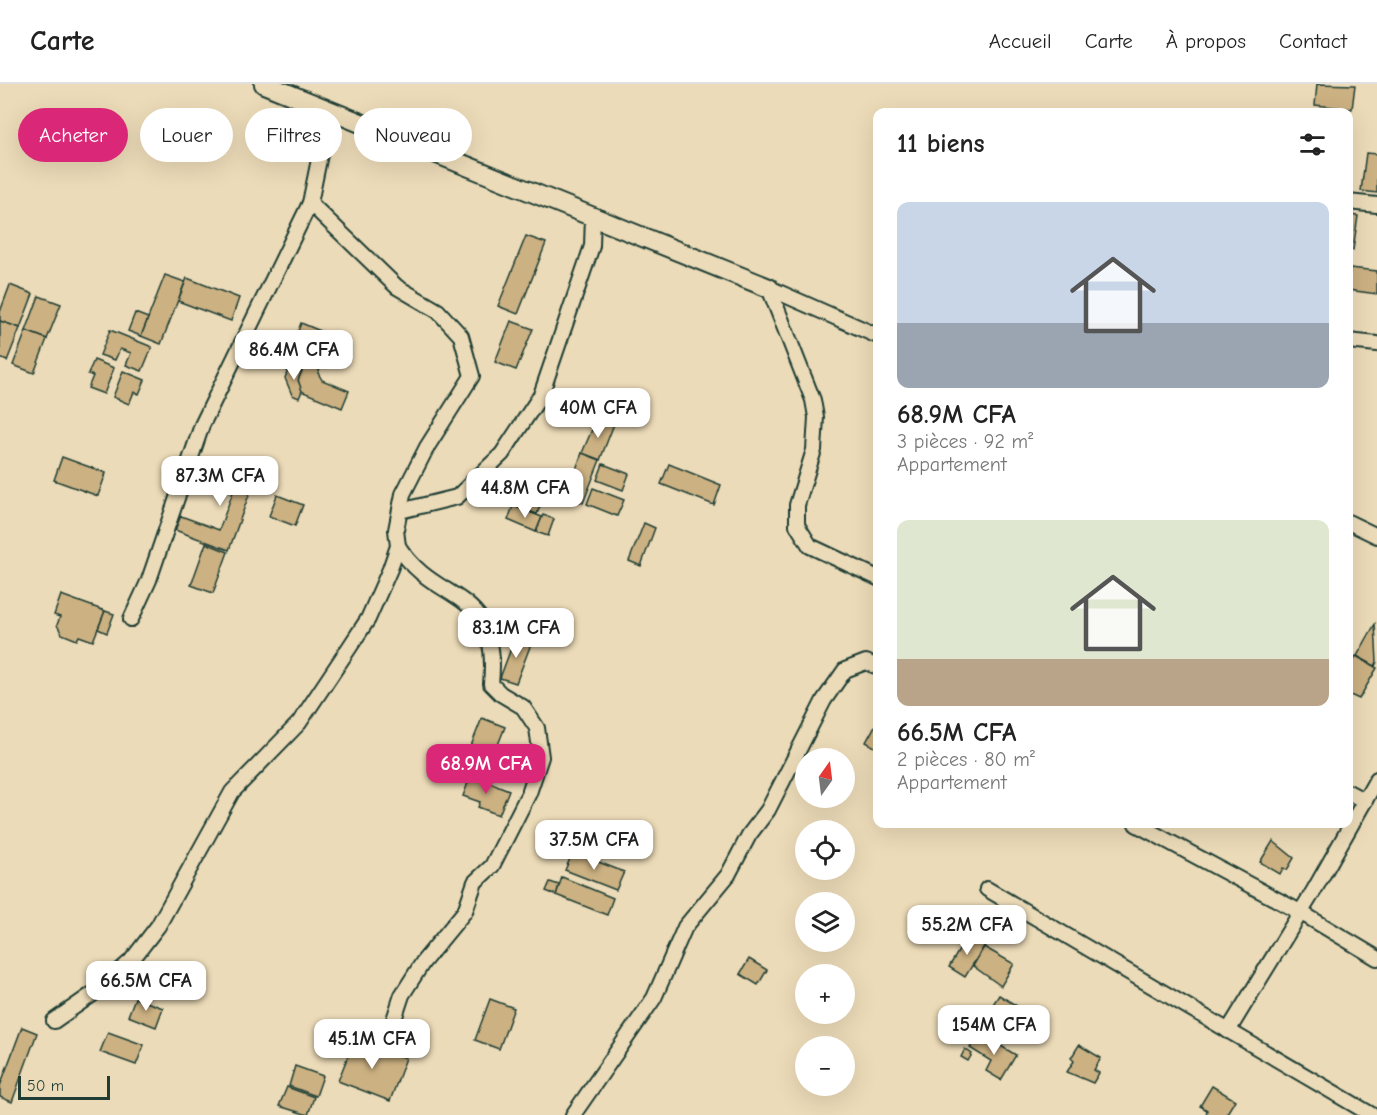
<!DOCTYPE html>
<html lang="fr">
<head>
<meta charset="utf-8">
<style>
	:root { --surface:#fff; --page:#f6f6f6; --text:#222; --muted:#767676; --line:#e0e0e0; --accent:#db2777 }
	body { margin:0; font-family:"Comic Neue",sans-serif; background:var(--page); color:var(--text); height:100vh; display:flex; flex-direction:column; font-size:22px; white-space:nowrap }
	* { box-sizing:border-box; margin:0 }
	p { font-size:20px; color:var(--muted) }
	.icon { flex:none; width:33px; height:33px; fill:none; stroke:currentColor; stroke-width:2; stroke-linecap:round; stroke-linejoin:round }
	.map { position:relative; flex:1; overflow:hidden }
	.panel { position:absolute; left:873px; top:24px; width:480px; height:720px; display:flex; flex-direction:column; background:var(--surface); border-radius:12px; box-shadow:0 6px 24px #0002 }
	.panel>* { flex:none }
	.guide { position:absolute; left:18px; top:24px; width:570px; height:54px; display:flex; gap:12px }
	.needle { width:39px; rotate:14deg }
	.buttons { position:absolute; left:795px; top:664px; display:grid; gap:12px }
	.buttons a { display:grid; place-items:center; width:60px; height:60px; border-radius:50%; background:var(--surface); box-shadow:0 6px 24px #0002; font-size:30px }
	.scale { position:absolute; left:18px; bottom:15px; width:92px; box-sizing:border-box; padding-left:6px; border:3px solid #1f3d34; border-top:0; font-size:16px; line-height:21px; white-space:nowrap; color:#1f3d34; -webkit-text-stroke:4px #ecdbb8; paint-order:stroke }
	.price { position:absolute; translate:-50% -51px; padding:0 14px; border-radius:12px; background:#fff; color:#222; font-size:20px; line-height:39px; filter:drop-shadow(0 2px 3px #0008) }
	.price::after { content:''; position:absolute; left:50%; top:36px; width:18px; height:14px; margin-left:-9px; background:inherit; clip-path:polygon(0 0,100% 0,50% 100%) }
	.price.current { background:var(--accent); color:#fff }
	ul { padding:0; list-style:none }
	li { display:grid; align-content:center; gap:12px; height:318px; padding:0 24px }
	li span { display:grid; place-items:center; height:186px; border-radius:12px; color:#555 }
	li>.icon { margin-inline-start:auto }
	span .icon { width:108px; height:108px; fill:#fffc; stroke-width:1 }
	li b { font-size:26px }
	h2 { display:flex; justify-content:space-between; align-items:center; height:72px; padding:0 24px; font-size:26px }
	.chip { padding:0 21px; border-radius:27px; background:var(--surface); box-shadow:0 6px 24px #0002; font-size:21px; line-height:54px }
	.chip.current { background:var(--accent); color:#fff }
	header { display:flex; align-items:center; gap:36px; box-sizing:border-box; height:84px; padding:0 30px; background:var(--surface); border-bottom:2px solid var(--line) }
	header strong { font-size:28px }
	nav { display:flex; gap:33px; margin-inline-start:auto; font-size:21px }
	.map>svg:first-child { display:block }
</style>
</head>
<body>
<header>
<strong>Carte</strong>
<nav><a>Accueil</a><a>Carte</a><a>À propos</a><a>Contact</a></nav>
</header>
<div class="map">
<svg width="1377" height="1031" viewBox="0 0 1377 1031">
	<rect width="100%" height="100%" fill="#ecdbb8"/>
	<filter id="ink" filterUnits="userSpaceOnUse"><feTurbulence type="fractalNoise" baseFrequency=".0167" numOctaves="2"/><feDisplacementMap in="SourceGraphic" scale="12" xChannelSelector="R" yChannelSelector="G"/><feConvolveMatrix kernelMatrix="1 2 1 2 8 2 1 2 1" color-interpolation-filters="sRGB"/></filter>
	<g filter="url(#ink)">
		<g fill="#ccb182" stroke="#1f3d34" stroke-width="1.5">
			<path d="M1317 0 1355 1 1352 25 1315 21Z"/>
			<path d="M1366 69 1377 70V109L1361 107Z"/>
			<path d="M1348 131 1358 132 1353 166 1348 165Z"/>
			<path d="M526 152 546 159 518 230 498 222Z"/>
			<path d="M1350 184 1377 187V210L1348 206Z"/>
			<path d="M165 191 185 198 161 260 141 252Z"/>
			<path d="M187 194 239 214 231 237 178 217Z"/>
			<path d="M10 201 33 210 20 244 0 237V228Z"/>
			<path d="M39 212 61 220 47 255 26 247Z"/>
			<path d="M135 229 148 234 141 252 128 247Z"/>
			<path d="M0 237 20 244 7 277 0 274Z"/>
			<path d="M511 237 533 245 516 286 495 278Z"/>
			<path d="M301 239 318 246 315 254 298 247Z"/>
			<path d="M110 246 152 263 142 287 126 281 131 269 120 265 115 276 100 271Z"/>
			<path d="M26 247 47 255 34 289 13 281Z"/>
			<path d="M320 247 334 252 331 260 317 254Z"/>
			<path d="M315 254 335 263 326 284 322 282 327 269 312 262Z"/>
			<path d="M305 262 311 264 305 278 299 276Z"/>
			<path d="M312 264 326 270 318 289 322 296 349 307 342 324 301 307 298 296Z"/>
			<path d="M94 276 114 284 104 310 88 304 93 292 88 290Z"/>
			<path d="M290 281 302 286 298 296 302 307 299 314 292 311 285 294Z"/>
			<path d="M123 287 145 296 139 310 134 308 129 320 113 313Z"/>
			<path d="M597 334 614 340 600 376 582 369Z"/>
			<path d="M582 369 600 376 583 419 566 412Z"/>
			<path d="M62 373 106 389 98 412 54 396Z"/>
			<path d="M201 377 254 397 229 466 175 446 181 432 219 446 233 408 195 394Z"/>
			<path d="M603 380 629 390 623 406 597 396Z"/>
			<path d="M669 380 721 401 714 421 661 400Z"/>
			<path d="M524 394 547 403 537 430 513 421Z"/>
			<path d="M593 404 624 416 617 432 587 420Z"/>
			<path d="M277 411 303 421 295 442 269 432Z"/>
			<path d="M513 422 542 433 536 448 508 436Z"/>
			<path d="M543 431 554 435 548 452 536 448Z"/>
			<path d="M644 439 655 444 641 482 629 477Z"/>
			<path d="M206 459 228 468 213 509 191 501Z"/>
			<path d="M61 511 105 527 93 557 79 552 77 556 62 550 57 541 60 533 54 531Z"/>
			<path d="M105 527 114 530 107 549 98 545Z"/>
			<path d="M1375 540 1377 578 1375 582 1357 572Z"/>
			<path d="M516 551 530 556 531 560 516 599 500 594Z"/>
			<path d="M1356 572 1377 584 1359 615 1348 610V586Z"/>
			<path d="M482 634 505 643 488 686 465 677Z"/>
			<path d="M875 642 878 643V665L866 658Z"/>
			<path d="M471 691 509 706 499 731 478 723 480 718 463 712Z"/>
			<path d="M1273 757 1294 774 1287 786 1283 784 1280 790 1260 778Z"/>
			<path d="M573 768 624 788 616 806 565 786Z"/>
			<path d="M562 793 613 814 607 831 556 811Z"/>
			<path d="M550 798 559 801 556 811 546 807Z"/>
			<path d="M968 851 985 861 965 893 949 883Z"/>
			<path d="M984 863 1014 880 1001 902 973 882Z"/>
			<path d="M749 875 767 886 758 901 740 890Z"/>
			<path d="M999 911 1035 933 1026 947 990 925Z"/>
			<path d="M135 914 163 924 156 943 128 932Z"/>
			<path d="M490 915 514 924 499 965 475 956Z"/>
			<path d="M22 943 37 949 12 1018 0 1013V1002Z"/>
			<path d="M108 948 144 961 136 981 100 968Z"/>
			<path d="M979 949 1016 971 1001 996 986 987 991 977 970 964Z"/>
			<path d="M355 954 406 974 390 1017 338 997Z"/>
			<path d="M1079 961 1101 974 1094 986 1099 989 1093 999 1067 988 1074 977 1071 974Z"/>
			<path d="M965 965 972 970 968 977 961 973Z"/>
			<path d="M295 982 323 992 316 1012 289 1002Z"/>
			<path d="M1212 1002 1235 1016 1226 1031H1206L1207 1026 1200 1022Z"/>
			<path d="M287 1003 314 1013 308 1031 279 1022Z"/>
		</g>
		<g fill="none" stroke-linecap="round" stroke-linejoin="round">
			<g stroke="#1f3d34" stroke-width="18">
				<g id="minor">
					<path d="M1348 118 1377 121"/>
					<path d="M769 204 813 316 816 333 814 366 797 421V441L810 462 878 494"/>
					<path d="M769 204 878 252"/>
					<path d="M1348 257 1377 260"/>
					<path d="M400 427 457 413 502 370 541 311 592 162 593 132"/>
					<path d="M1348 438 1377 452"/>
					<path d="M131 535 149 496 202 341 310 119 329 27"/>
					<path d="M1348 708 1365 717"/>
					<path d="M1136 740 1300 828 1377 874"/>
					<path d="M987 805 1372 1031"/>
					<path d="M54 937 97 907 131 877 158 842 232 708 299 639 349 564 368 535 390 485 398 462 396 446 403 410 427 363 472 292 461 252 438 227 397 203 310 119"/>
					<path d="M1228 947 1313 808 1377 695"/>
					<path d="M387 957 402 911 423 878 465 827 475 798 492 782 529 709 541 673 537 644 523 623 501 610 491 600C501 501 436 523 398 462"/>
					<path d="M573 1031 654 914 685 843 728 791 749 751 768 726 824 616 845 586 866 578 878 583"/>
				</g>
			</g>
			<g stroke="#1f3d34" stroke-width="22">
				<path id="tertiary" d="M264 0 769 204"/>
			</g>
			<use href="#minor" stroke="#ecdbb8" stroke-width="14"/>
			<use href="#tertiary" stroke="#ecdbb8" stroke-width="18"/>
		</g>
	</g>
</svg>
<div class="buttons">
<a><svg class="needle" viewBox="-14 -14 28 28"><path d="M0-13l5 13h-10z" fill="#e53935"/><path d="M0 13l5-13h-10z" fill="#767676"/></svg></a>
<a><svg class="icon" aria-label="locate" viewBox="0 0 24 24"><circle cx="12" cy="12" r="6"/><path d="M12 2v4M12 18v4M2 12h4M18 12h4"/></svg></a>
<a><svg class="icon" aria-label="layers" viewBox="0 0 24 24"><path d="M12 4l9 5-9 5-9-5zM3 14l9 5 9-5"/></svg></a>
<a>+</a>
<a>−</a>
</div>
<div class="scale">50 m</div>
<b class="price" style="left:294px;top:297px">86.4M CFA</b>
<b class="price" style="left:598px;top:355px">40M CFA</b>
<b class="price" style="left:220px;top:423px">87.3M CFA</b>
<b class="price" style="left:525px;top:435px">44.8M CFA</b>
<b class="price" style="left:516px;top:575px">83.1M CFA</b>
<b class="price current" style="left:486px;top:711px">68.9M CFA</b>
<b class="price" style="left:594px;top:787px">37.5M CFA</b>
<b class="price" style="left:967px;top:872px">55.2M CFA</b>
<b class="price" style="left:146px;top:928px">66.5M CFA</b>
<b class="price" style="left:994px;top:972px">154M CFA</b>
<b class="price" style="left:372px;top:986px">45.1M CFA</b>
<div class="guide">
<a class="chip current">Acheter</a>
<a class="chip">Louer</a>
<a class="chip">Filtres</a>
<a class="chip">Nouveau</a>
</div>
<section class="panel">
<h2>11 biens<svg class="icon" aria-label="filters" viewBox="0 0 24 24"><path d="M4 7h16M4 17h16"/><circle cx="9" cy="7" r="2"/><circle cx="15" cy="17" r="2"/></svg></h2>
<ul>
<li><span style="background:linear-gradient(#c9d6e8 65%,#9aa5b1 0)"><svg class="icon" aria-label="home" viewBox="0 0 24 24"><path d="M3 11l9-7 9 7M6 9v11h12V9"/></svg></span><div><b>68.9M CFA</b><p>3 pièces · 92 m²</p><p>Appartement</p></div></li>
<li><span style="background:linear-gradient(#dfe7d0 75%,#b9a48a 0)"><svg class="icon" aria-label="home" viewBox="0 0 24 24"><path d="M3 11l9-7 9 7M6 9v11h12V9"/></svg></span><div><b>66.5M CFA</b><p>2 pièces · 80 m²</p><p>Appartement</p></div></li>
</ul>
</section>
</div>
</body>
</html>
